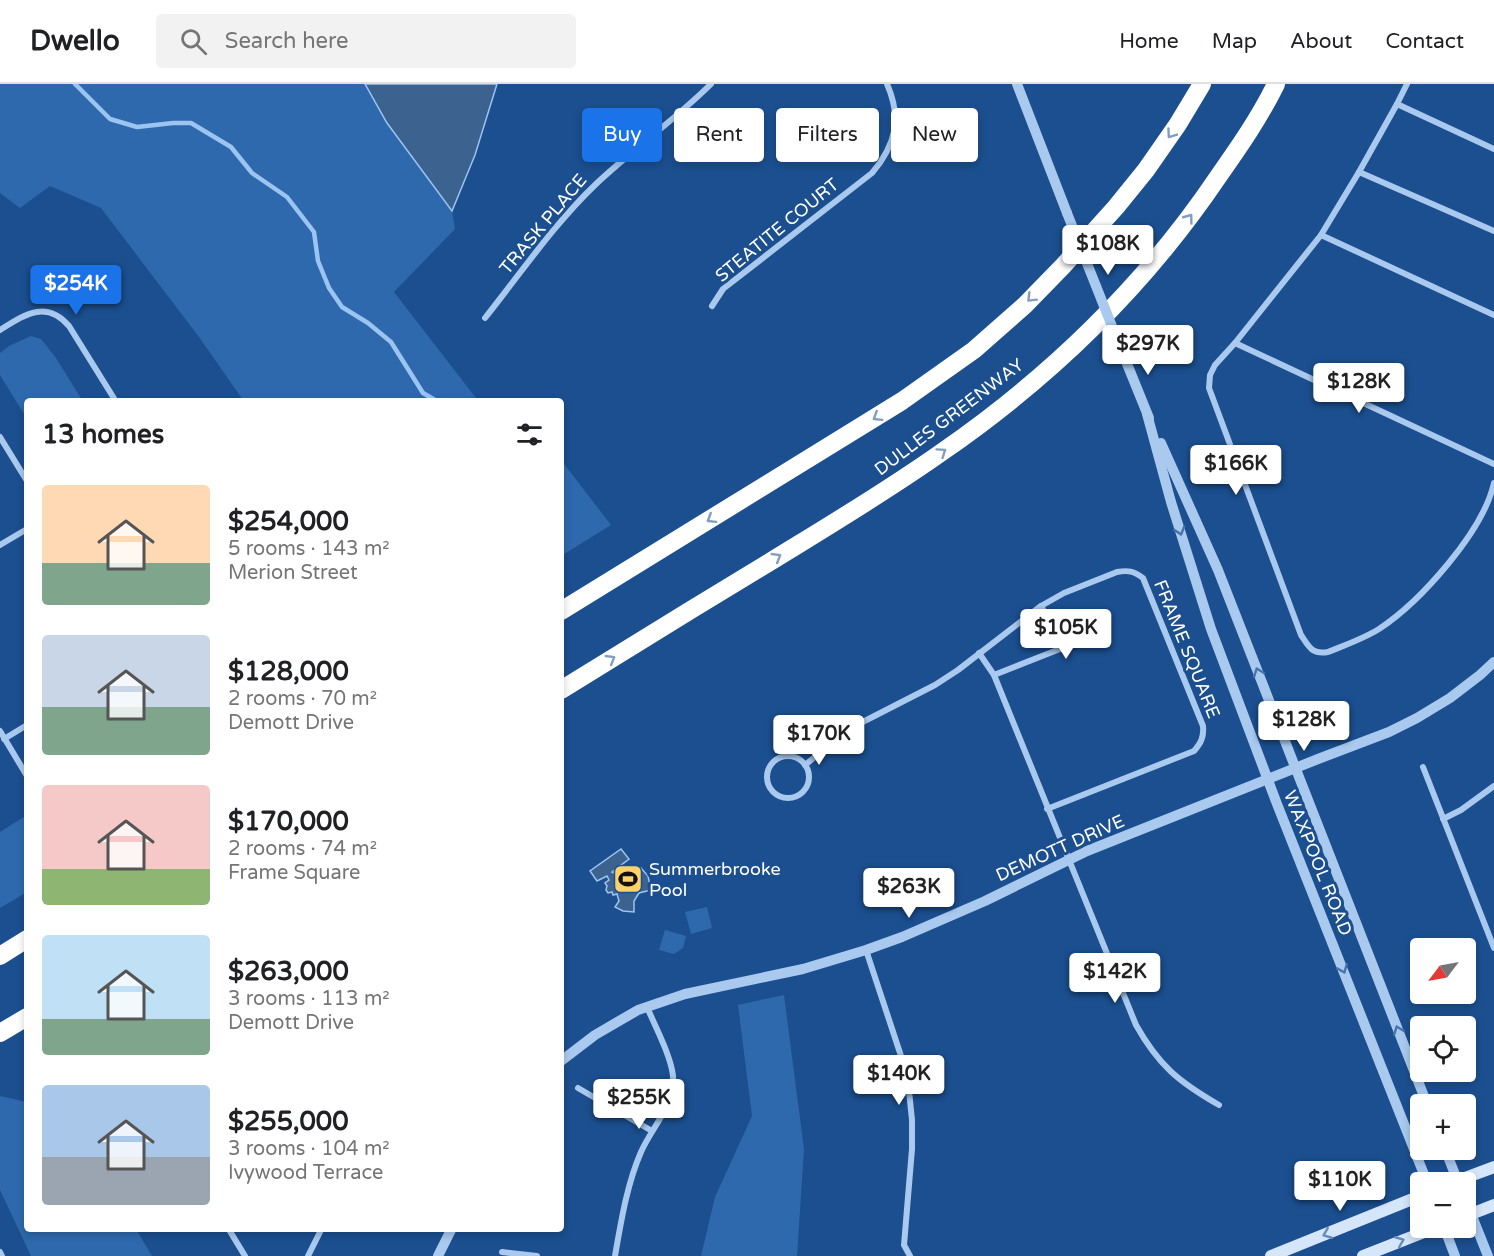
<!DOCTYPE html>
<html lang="en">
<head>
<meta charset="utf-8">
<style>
	:root { --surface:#fff; --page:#f2f2f2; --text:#202124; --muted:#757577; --line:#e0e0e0; --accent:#1a73e8 }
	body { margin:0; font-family:"Varela Round",sans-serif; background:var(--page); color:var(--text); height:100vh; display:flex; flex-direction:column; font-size:22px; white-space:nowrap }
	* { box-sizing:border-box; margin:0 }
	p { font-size:20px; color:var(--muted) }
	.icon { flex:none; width:33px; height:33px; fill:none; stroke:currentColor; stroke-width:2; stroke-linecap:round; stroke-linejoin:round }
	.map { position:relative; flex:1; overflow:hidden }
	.side { position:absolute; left:24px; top:314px; width:540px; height:834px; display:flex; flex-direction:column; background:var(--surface); border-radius:6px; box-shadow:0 3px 9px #0003 }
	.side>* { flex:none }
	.banner { position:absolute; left:582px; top:24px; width:570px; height:54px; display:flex; gap:12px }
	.needle { width:39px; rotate:238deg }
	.buttons { position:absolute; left:1410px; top:854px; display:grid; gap:12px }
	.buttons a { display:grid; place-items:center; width:66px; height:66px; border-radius:6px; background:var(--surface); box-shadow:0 3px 9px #0003; font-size:30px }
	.price { position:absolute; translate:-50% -51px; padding:0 14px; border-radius:6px; background:#fff; color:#222; font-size:20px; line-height:39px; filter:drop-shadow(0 2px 3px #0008) }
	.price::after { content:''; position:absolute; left:50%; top:36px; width:18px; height:14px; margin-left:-9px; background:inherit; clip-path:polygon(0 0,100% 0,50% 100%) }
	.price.active { background:var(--accent); color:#fff }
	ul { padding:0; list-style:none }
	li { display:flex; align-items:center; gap:18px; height:150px; padding:0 18px }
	li span { display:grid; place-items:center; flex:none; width:168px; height:120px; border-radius:6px; color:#555 }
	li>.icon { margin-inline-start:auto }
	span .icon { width:72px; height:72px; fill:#fffc; stroke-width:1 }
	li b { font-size:26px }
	h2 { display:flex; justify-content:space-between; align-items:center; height:72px; padding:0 18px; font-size:26px }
	.pill { padding:0 21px; border-radius:6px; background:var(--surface); box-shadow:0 3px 9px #0003; font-size:21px; line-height:54px }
	.pill.active { background:var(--accent); color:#fff }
	header { display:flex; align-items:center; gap:36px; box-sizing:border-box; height:84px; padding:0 30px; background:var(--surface); border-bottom:2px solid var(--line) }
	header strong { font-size:28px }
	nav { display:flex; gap:33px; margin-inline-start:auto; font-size:21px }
	.search { width:420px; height:54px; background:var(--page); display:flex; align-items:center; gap:15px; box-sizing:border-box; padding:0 21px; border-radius:6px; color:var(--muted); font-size:22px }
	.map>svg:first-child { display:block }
</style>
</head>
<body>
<header>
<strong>Dwello</strong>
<div class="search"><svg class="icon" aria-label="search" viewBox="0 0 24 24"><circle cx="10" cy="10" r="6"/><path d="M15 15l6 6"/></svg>Search here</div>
<nav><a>Home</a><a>Map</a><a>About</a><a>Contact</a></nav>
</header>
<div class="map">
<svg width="1494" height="1172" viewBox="0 0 1494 1172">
	<rect width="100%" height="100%" fill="#1b4f8f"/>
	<g fill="#2e69ad">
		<path d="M0 0H365L387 39 452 127 455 145 394 208 476 314 481 316H243L199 253 101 124 50 102 20 124 0 109Z"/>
		<path d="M31 252 41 255 56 274 82 316H27V335L0 291V269L9 262Z"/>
		<path d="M561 376 611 441 561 472Z"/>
		<path d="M27 731V808L0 824V748Z"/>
		<path d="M707 823 712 844 691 850 685 828Z"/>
		<path d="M665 846 686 852 683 864 674 870 659 866Z"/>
		<path d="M784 911 804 1065 797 1172H701L715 1113 752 1032 738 921Z"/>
		<path d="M0 1012 27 1018V1144L136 1145 152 1172H31L0 1106Z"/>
	</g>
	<g fill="#3c6290" stroke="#9cc4f0" stroke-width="1.5">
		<path d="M365 0H497L475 71 452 127 387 39Z"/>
		<path d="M621 765 629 775 612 788 622 793 633 791 641 784 648 792 651 806 639 809 634 817V828L623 827 615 823 619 817 617 810 613 811 612 808 608 809 606 806 607 802 605 799 609 796 607 792 597 797 590 787Z"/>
	</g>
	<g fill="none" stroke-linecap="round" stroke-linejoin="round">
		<path stroke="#9cc4f0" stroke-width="4.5" d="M75 0 110 35 137 43 173 39H191L231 63 252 89 287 113 314 148 318 177 329 204 342 223 368 239 391 258 423 309 435 316"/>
		<g stroke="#a9c9ee" stroke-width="6">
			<path d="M1407 0 1397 20 1359 88 1321 151 1235 259 1215 281 1210 291 1209 304 1301 551C1309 563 1312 571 1328 568 1345 561 1363 555 1379 545 1420 518 1483 448 1494 399"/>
			<path d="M1397 20 1494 65"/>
			<path d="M1359 88 1494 147"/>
			<path d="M1321 151 1494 231"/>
			<path d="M712 222 723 205 872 89C896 61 902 34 887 0"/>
			<path d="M485 234C520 190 555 139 596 100 633 65 675 36 711 0"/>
			<path d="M0 246C24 231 46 215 69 242L115 316"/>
			<path d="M1235 259 1494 380"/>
			<path d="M0 353 27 397"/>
			<path d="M0 461 27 445"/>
			<path d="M979 569 994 591 1136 941C1159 982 1179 998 1219 1021"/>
			<path d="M994 591 1065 563 1041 522"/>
			<path d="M0 647 27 692"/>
			<path d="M4 655 27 641"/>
			<circle cx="788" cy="693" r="21"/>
			<path d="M805 681 849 645 935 601 958 586 1041 522 1064 509 1117 488C1128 486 1134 487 1143 494L1203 642C1204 653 1201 659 1194 667L1047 725"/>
			<path d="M1423 683 1494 864"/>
			<path d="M1443 735 1461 726 1494 702"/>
			<path d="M866 866 903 978 909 1007 912 1036V1065L904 1161 910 1172"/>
			<path d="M578 1004 652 1047"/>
			<path d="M228 1144 245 1172"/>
			<path d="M0 1168 2 1172"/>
			<path d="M502 1168 537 1172"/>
			<path d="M308 1172 322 1144"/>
			<path d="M615 1172C621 1138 627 1100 641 1068 652 1043 675 1021 673 992 671 972 655 942 647 923"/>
		</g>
		<g stroke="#a9c9ee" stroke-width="10">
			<path d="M1017 0 1067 129"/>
			<path d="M1121 265 1149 334"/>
			<path d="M1147 330 1171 418 1211 545 1277 720 1427 1098"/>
			<path d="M1161 359 1218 486 1427 1020"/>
			<path d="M561 977 595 951 638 926 685 910 803 885 866 866 902 853 985 817 1087 767 1318 675 1389 648 1417 634 1450 614 1480 591 1494 578"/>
			<path d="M1445 1065 1458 1098"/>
			<path d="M1466 1117 1488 1172"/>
			<path d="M1444 1143 1455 1172"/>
			<path d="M438 1172 452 1144"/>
		</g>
		<g stroke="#d6e6fa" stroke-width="12">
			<path d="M1454 1098 1494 1083"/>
			<path d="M1466 1132 1494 1121"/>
			<path d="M1271 1172 1420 1112"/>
			<path d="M1363 1172 1437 1143"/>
		</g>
		<g stroke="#fff" stroke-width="18">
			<path d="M561 527 902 317 974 266 1025 221 1063 182 1116 123 1146 86 1178 40 1202 0"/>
			<path d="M561 606C632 562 702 519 773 476 830 441 887 407 942 368 1049 294 1145 201 1218 93 1239 63 1260 33 1276 0"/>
			<path d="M0 872 27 855"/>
			<path d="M0 949 27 933"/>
		</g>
		<path stroke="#a9c9ee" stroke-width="10" d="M1067 129 1121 265"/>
	</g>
	<defs><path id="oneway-chevron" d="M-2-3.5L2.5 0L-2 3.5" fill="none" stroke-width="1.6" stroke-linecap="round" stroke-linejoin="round" transform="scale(1.5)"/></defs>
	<g stroke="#829ec1">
		<use href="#oneway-chevron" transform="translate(1171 50) rotate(125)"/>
		<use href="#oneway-chevron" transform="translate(1189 134) rotate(-53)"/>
		<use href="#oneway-chevron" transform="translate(1031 214) rotate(135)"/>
		<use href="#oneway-chevron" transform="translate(877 333) rotate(148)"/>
		<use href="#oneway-chevron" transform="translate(942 368) rotate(-35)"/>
		<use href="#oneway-chevron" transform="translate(711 435) rotate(148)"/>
		<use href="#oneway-chevron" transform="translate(777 473) rotate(-31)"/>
		<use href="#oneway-chevron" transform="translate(611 575) rotate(-31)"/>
	</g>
	<g stroke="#4674ac">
		<use href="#oneway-chevron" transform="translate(1180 447) rotate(73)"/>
		<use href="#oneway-chevron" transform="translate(1258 588) rotate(-111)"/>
		<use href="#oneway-chevron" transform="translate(1343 885) rotate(68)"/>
		<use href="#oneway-chevron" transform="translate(1398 946) rotate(-111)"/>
	</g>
	<g stroke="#668bba">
		<use href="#oneway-chevron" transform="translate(1327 1150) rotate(158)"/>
		<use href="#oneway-chevron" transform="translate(1400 1157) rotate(-22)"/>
	</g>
	<defs>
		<g id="stadium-square" transform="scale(1.5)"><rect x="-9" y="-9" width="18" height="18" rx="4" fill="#ffd166" stroke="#1b4f8f"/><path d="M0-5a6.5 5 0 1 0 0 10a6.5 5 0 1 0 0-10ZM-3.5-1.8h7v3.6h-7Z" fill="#111"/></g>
	</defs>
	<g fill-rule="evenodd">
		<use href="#stadium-square" x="628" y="795"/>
	</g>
	<g text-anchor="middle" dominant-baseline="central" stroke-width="6" stroke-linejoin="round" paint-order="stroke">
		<g font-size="18" fill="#fff" stroke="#1b4f8f">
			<text transform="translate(543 140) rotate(-50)">TRASK PLACE</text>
			<text transform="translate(777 146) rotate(-39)">STEATITE COURT</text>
			<text transform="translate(949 333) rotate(-37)">DULLES GREENWAY</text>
			<text transform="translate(1187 565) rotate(68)">FRAME SQUARE</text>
			<text transform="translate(1060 764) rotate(-24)">DEMOTT DRIVE</text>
			<text transform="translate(1318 779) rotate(68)">WAXPOOL ROAD</text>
		</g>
		<g font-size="18" fill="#fff" stroke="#1b4f8f" text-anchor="start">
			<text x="649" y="785">Summerbrooke<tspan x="649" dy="21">Pool</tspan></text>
		</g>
	</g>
</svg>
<div class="buttons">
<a><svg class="needle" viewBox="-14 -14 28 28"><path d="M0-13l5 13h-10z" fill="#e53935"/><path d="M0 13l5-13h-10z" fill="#757577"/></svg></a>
<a><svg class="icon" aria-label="locate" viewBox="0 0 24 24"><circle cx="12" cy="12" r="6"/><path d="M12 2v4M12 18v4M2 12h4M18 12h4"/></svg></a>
<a>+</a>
<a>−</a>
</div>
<b class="price" style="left:1108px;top:192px">$108K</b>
<b class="price active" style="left:76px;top:232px">$254K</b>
<b class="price" style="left:1148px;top:292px">$297K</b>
<b class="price" style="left:1359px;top:330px">$128K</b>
<b class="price" style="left:1236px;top:412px">$166K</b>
<b class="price" style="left:1066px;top:576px">$105K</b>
<b class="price" style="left:1304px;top:668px">$128K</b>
<b class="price" style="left:819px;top:682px">$170K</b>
<b class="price" style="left:909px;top:835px">$263K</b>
<b class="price" style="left:1115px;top:920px">$142K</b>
<b class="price" style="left:899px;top:1022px">$140K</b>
<b class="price" style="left:639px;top:1046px">$255K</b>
<b class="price" style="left:1340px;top:1128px">$110K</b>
<div class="banner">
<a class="pill active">Buy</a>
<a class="pill">Rent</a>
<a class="pill">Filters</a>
<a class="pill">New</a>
</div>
<section class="side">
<h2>13 homes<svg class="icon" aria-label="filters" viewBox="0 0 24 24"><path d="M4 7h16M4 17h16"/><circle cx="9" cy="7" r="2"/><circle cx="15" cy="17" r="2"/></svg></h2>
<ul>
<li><span style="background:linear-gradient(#ffd9b3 65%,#7fa58c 0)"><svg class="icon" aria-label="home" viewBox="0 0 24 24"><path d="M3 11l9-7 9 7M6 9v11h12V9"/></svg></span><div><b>$254,000</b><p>5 rooms · 143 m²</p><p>Merion Street</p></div></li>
<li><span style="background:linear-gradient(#c9d6e8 60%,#7fa58c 0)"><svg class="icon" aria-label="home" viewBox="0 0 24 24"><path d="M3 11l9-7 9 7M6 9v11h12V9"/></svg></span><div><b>$128,000</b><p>2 rooms · 70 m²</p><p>Demott Drive</p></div></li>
<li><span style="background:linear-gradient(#f6c9c9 70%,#8fb573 0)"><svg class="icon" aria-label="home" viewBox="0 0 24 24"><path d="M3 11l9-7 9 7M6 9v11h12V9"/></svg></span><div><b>$170,000</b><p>2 rooms · 74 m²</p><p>Frame Square</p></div></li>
<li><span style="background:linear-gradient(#bfe0f5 70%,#7fa58c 0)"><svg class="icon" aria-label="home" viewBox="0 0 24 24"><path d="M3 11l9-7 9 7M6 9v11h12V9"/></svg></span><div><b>$263,000</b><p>3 rooms · 113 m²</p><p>Demott Drive</p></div></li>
<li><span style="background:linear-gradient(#a9c7e8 60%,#9aa5b1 0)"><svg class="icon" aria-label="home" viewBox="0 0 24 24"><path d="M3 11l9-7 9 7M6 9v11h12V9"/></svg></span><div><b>$255,000</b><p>3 rooms · 104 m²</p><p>Ivywood Terrace</p></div></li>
</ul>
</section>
</div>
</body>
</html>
